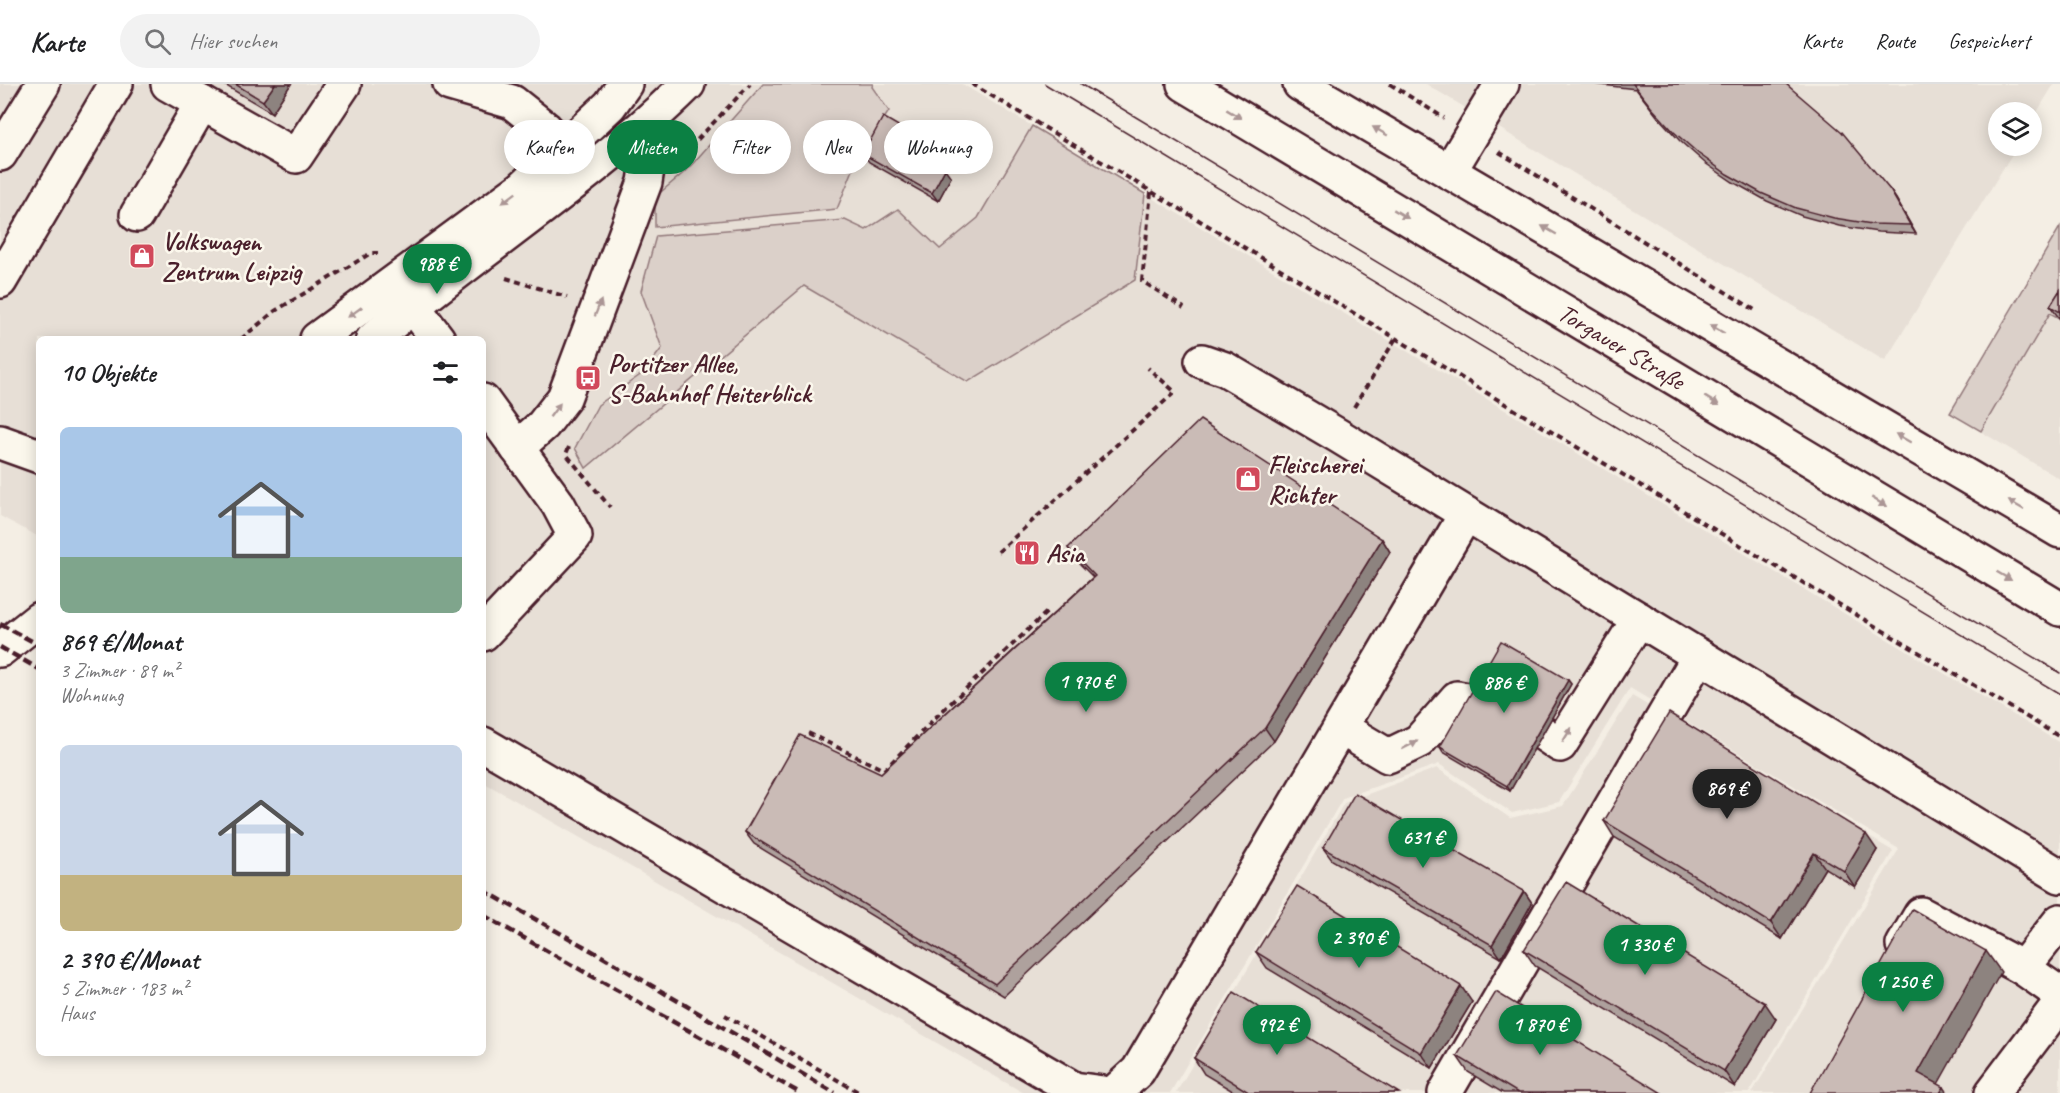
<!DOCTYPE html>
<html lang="de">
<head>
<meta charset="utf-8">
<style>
	:root { --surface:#fff; --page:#f2f2f2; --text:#202124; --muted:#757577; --line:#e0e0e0; --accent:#0b8043 }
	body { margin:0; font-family:Caveat,sans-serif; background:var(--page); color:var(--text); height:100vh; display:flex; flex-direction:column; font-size:22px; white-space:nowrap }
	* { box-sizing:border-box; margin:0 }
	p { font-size:20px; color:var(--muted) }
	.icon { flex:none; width:33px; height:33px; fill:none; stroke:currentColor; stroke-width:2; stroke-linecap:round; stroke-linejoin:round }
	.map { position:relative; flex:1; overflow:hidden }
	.side { position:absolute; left:36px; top:252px; width:450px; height:720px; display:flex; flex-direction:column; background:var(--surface); border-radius:9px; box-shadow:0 3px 15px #0003 }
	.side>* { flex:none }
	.banner { position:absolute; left:504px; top:36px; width:570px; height:54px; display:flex; gap:12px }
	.buttons { position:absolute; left:1988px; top:18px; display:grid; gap:12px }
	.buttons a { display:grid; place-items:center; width:54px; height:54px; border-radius:50%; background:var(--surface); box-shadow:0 3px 15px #0003; font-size:30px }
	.price { position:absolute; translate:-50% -51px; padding:0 14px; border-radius:21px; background:var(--accent); color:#fff; font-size:20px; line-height:39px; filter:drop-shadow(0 2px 3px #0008) }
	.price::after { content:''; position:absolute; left:50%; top:36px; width:18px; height:14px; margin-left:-9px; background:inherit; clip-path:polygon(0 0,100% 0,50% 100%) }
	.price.current { background:#222; color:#fff }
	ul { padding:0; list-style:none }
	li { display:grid; align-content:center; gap:12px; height:318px; padding:0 24px }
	li span { display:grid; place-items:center; height:186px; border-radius:9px; color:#555 }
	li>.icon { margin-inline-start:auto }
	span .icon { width:108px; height:108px; fill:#fffc; stroke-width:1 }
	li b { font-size:26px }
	h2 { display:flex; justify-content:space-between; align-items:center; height:72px; padding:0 24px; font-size:26px }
	.tag { padding:0 21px; border-radius:27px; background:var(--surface); box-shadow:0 3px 15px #0003; font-size:21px; line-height:54px }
	.tag.current { background:var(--accent); color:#fff }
	header { display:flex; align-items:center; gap:36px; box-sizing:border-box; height:84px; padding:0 30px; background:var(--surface); border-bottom:2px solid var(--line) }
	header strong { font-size:28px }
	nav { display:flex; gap:33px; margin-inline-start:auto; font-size:21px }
	.search { width:420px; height:54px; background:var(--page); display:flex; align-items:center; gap:15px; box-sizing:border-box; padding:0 21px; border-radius:33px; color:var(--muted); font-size:22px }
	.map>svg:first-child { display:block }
</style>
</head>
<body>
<header>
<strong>Karte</strong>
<div class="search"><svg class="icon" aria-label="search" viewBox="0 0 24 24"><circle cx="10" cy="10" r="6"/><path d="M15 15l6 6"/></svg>Hier suchen</div>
<nav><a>Karte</a><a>Route</a><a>Gespeichert</a></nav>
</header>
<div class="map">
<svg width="2060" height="1009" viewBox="0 0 2060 1009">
	<rect width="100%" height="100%" fill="#f4eee4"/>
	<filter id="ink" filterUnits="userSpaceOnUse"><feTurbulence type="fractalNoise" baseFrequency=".0167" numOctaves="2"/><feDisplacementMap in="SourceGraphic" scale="12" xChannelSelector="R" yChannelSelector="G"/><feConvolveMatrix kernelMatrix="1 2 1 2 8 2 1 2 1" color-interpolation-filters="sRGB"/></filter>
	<g filter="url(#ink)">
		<g fill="#e7dfd6">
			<path d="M0 0H962L2060 659V1009H1752L1899 765 1630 604 1559 718 1512 729 1439 680 1343 714 1170 1009H1024L483 698V255H39V453L0 432Z"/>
			<path d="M1426 0H2054L2031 38V28H1998V62H2017L1885 277Z"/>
			<path d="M2060 143V395L1950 329Z"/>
			<path d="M1632 612 1893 767 1749 1009H1176L1344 719 1437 684 1510 734 1563 722Z"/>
		</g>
		<g fill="#dbd0c9" stroke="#92787a" stroke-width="1.5">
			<path d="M763 0H873L872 3 889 27 855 81 837 125 655 143V113L688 85Z"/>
			<path d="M1032 42 1145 110 1135 196 968 298 804 202 586 384 575 364 598 321 643 289 662 264 641 207 656 152 845 136 866 146 898 125 940 165 978 134Z"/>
			<path d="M2060 143V232L2059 234 2050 229 1981 347 1950 329Z"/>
		</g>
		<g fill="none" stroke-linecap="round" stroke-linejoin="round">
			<g stroke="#4a1f2b" stroke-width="38">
				<g id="minor">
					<path d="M168 0 296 72 344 0"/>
					<path d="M450 0 512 18 546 45 564 64"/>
					<path d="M0 70 43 0"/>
					<path d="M1449 88 1502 0"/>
					<path d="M137 131 202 19"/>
					<path d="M0 197 116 0"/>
					<path d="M399 204 438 255"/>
					<path d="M317 255 522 104 610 21 625 0"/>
					<path d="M373 255C476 168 592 95 688 0"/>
					<path d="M1202 277 1225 285 1337 351 2060 792"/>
					<path d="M483 317 558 420 575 452 483 550"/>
					<path d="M0 358 39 372"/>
					<path d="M517 364 543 341 564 314 645 98 655 33"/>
					<path d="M0 566 39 535"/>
					<path d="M1341 644 1388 672 1419 657 1457 614 1504 623 1560 661 1639 535"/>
					<path d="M483 660 1074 1005 1103 1009"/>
					<path d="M1903 861 1921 830 2023 884 2060 910"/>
					<path d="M2023 884 2060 837"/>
					<path d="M1114 1009 1138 987 1466 430"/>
					<path d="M1445 1009 1699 572"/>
					<path d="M1992 1009 2060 919"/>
				</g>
			</g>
			<g stroke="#4a1f2b" stroke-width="38">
				<g id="major">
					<path id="s1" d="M1184 0 2060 525"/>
					<path d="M1300 0 2060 447"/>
				</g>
			</g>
			<g stroke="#4a1f2b" stroke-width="4" stroke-dasharray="6 4.5" stroke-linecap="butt">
				<path d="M972 0 2060 653"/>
				<path d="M1390 0 1444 34"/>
				<path d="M1499 68 1758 228"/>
				<path d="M683 71 750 0"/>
				<path d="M1151 108 1142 197 1184 224"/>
				<path d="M506 194 567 213"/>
				<path d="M241 255 275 227 371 169H378"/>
				<path d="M1354 323 1396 254"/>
				<path d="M569 363 566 370 610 423"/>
				<path d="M998 468 1175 308 1148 284"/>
				<path d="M808 649 884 686 936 633 1049 526"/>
				<path d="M725 931 860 1009"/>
			</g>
			<use href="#minor" stroke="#fbf7ec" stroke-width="33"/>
			<use href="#major" stroke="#fbf7ec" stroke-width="33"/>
			<g stroke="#4a1f2b" stroke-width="1.5">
				<path d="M1045 0 2060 610"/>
				<path d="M1081 0 2060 589"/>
			</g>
			<g stroke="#4a1f2b" stroke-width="4.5" stroke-dasharray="9 4.5" stroke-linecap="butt">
				<path d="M0 540 39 561"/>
				<path d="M0 563 39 585"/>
				<path d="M483 806 603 873 835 1009"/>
				<path d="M483 831 800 1009"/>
			</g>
		</g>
		<g fill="#aea19d" stroke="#4a1f2b" stroke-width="1.5">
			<path d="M223 0H291L272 29Z"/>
			<path d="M1593 0H1786L1890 106 1896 115 1916 150 1878 148 1839 142 1802 132 1767 117 1733 98 1705 79 1680 57 1657 32 1636 5Z"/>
			<path d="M907 47 913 55 908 64 951 93 938 117 869 78 863 70Z"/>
			<path d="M2060 206V235L2050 222Z"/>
			<path d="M1382 455 1390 468 1274 657 1004 912 754 760 745 748 881 689 1093 493 1077 477 1068 464Z"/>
			<path d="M1568 596 1571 600 1510 707 1443 668 1440 663Z"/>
			<path d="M1604 737 1877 766 1855 803 1825 784 1782 855 1614 753Z"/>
			<path d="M1323 764 1524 807 1532 819 1501 874 1332 776Z"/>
			<path d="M1524 866 1776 935 1735 1003 1535 882Z"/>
			<path d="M1256 868 1472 918 1432 984 1267 884Z"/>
			<path d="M1457 972 1662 1009H1503L1468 988Z"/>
			<path d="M1194 974 1399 1009H1236L1204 990Z"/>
		</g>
		<g fill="#8d837f" stroke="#4a1f2b" stroke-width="1.5">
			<path d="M275 0H291L272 29 263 17Z"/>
			<path d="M907 47 913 55 906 68 900 59Z"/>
			<path d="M945 85 951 93 938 117 932 109Z"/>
			<path d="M1890 106 1896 115 1916 150 1910 141Z"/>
			<path d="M1382 455 1390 468 1274 657 1265 644Z"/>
			<path d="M1568 596 1571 600 1510 707 1507 702Z"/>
			<path d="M1866 750 1877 766 1855 803 1844 787Z"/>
			<path d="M1814 769 1825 784 1782 855 1771 839Z"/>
			<path d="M1524 807 1532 819 1501 874 1492 861Z"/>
			<path d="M1986 867 2001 888 1933 1009 1918 989Z"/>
			<path d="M1461 902 1472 918 1432 984 1421 969Z"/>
			<path d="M1765 919 1776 935 1735 1003 1724 987Z"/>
			<path d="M1944 1003 1948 1009H1940Z"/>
		</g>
		<g fill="#cabbb6" stroke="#4a1f2b" stroke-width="1.5">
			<path d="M235 0H275L263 17Z"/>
			<path d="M1633 0H1786L1842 48 1890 106 1910 141 1872 140 1834 134 1796 124 1761 109 1727 90 1699 70 1674 48 1651 23Z"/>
			<path d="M883 33 907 47 900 59 945 85 932 109 863 70Z"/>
			<path d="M2060 206V228L2050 222Z"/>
			<path d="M1200 336 1382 455 1265 644 995 900 745 748 800 651 881 689 1095 492 1068 464Z"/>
			<path d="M1501 557 1568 596 1507 702 1440 663Z"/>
			<path d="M1669 629 1866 750 1844 787 1814 769 1771 839 1604 737Z"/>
			<path d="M1355 709 1524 807 1492 861 1323 764Z"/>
			<path d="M1566 798 1765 919 1724 987 1524 866Z"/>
			<path d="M1297 802 1461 902 1421 969 1256 868Z"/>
			<path d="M1912 825 1986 867 1918 989 1944 1003 1940 1009H1810Z"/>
			<path d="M1234 908 1399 1009H1250L1194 974Z"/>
			<path d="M1496 908 1662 1009H1518L1457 972Z"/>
		</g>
		<defs><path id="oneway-solid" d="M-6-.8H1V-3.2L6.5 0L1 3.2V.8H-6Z" transform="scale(1.5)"/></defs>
		<g fill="#ab9695">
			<use href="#oneway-solid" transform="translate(1234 30) rotate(31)"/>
			<use href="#oneway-solid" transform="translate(1380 47) rotate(-150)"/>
			<use href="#oneway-solid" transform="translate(509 114) rotate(143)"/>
			<use href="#oneway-solid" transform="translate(1401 130) rotate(31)"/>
			<use href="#oneway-solid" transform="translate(1549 146) rotate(-150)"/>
			<use href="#oneway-solid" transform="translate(598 224) rotate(-69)"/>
			<use href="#oneway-solid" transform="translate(355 228) rotate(144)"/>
			<use href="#oneway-solid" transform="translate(1717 245) rotate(-150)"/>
			<use href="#oneway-solid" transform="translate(1712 317) rotate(31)"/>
			<use href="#oneway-solid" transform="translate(555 326) rotate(-53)"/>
			<use href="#oneway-solid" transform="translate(1903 354) rotate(-150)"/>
			<use href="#oneway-solid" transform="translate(1879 418) rotate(31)"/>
			<use href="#oneway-solid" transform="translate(2016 421) rotate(-150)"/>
			<use href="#oneway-solid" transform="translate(2004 492) rotate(30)"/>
			<use href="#oneway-solid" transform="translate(1567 651) rotate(-58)"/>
			<use href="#oneway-solid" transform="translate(1410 661) rotate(-27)"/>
		</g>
	</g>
	<defs>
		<g id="shop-square" transform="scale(1.35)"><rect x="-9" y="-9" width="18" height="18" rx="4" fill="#d1495b" stroke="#fbf7ec"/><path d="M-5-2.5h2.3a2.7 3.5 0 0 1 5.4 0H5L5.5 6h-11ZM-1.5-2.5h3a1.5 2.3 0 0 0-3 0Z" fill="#fff"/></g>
		<g id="bus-square" transform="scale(1.35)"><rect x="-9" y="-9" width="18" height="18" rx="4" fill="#d1495b" stroke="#fbf7ec"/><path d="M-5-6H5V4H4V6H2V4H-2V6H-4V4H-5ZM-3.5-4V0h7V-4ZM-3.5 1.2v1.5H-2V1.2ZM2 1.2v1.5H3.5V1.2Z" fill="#fff"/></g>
		<g id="restaurant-square" transform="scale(1.35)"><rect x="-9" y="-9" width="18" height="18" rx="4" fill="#d1495b" stroke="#fbf7ec"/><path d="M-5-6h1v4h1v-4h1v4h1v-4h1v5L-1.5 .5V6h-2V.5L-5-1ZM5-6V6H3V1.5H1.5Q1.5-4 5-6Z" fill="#fff"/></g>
	</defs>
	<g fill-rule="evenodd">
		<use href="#shop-square" x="142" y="172"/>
		<use href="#bus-square" x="588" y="294"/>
		<use href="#shop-square" x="1248" y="395"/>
		<use href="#restaurant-square" x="1027" y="469"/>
	</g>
	<g text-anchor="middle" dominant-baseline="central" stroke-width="5" stroke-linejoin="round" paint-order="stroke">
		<g font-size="26" font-weight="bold" fill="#4a1f2b" stroke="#fbf7ec" text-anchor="start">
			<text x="162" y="157">Volkswagen<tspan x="162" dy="30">Zentrum Leipzig</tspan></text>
			<text x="608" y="279">Portitzer Allee,<tspan x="608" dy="30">S-Bahnhof Heiterblick</tspan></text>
			<text x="1268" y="380">Fleischerei<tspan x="1268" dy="30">Richter</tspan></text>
			<text x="1046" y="469">Asia</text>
		</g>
		<g font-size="26" fill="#4a1f2b" stroke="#fbf7ec">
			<text stroke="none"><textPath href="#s1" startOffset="510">Torgauer Straße</textPath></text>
		</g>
	</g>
</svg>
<div class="buttons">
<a><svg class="icon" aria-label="layers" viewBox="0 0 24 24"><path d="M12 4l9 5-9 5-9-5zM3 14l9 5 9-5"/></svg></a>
</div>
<b class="price" style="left:437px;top:211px">988 €</b>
<b class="price" style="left:1086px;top:629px">1 970 €</b>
<b class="price" style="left:1504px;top:630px">886 €</b>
<b class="price current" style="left:1727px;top:736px">869 €</b>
<b class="price" style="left:1423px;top:785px">631 €</b>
<b class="price" style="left:1359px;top:885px">2 390 €</b>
<b class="price" style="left:1645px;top:892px">1 330 €</b>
<b class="price" style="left:1903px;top:929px">1 250 €</b>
<b class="price" style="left:1277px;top:972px">992 €</b>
<b class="price" style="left:1540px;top:972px">1 870 €</b>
<div class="banner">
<a class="tag">Kaufen</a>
<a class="tag current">Mieten</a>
<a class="tag">Filter</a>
<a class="tag">Neu</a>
<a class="tag">Wohnung</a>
</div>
<section class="side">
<h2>10 Objekte<svg class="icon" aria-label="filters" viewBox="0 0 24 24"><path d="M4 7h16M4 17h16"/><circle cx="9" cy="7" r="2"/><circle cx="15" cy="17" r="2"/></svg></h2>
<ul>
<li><span style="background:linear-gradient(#a9c7e8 70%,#7fa58c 0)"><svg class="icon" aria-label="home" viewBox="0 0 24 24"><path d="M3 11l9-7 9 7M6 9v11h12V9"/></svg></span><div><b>869 €/Monat</b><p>3 Zimmer · 89 m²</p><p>Wohnung</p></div></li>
<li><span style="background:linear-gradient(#c9d6e8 70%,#c2b280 0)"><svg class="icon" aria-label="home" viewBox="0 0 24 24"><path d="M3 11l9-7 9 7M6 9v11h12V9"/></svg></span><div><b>2 390 €/Monat</b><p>5 Zimmer · 183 m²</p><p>Haus</p></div></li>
</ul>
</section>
</div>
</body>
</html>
